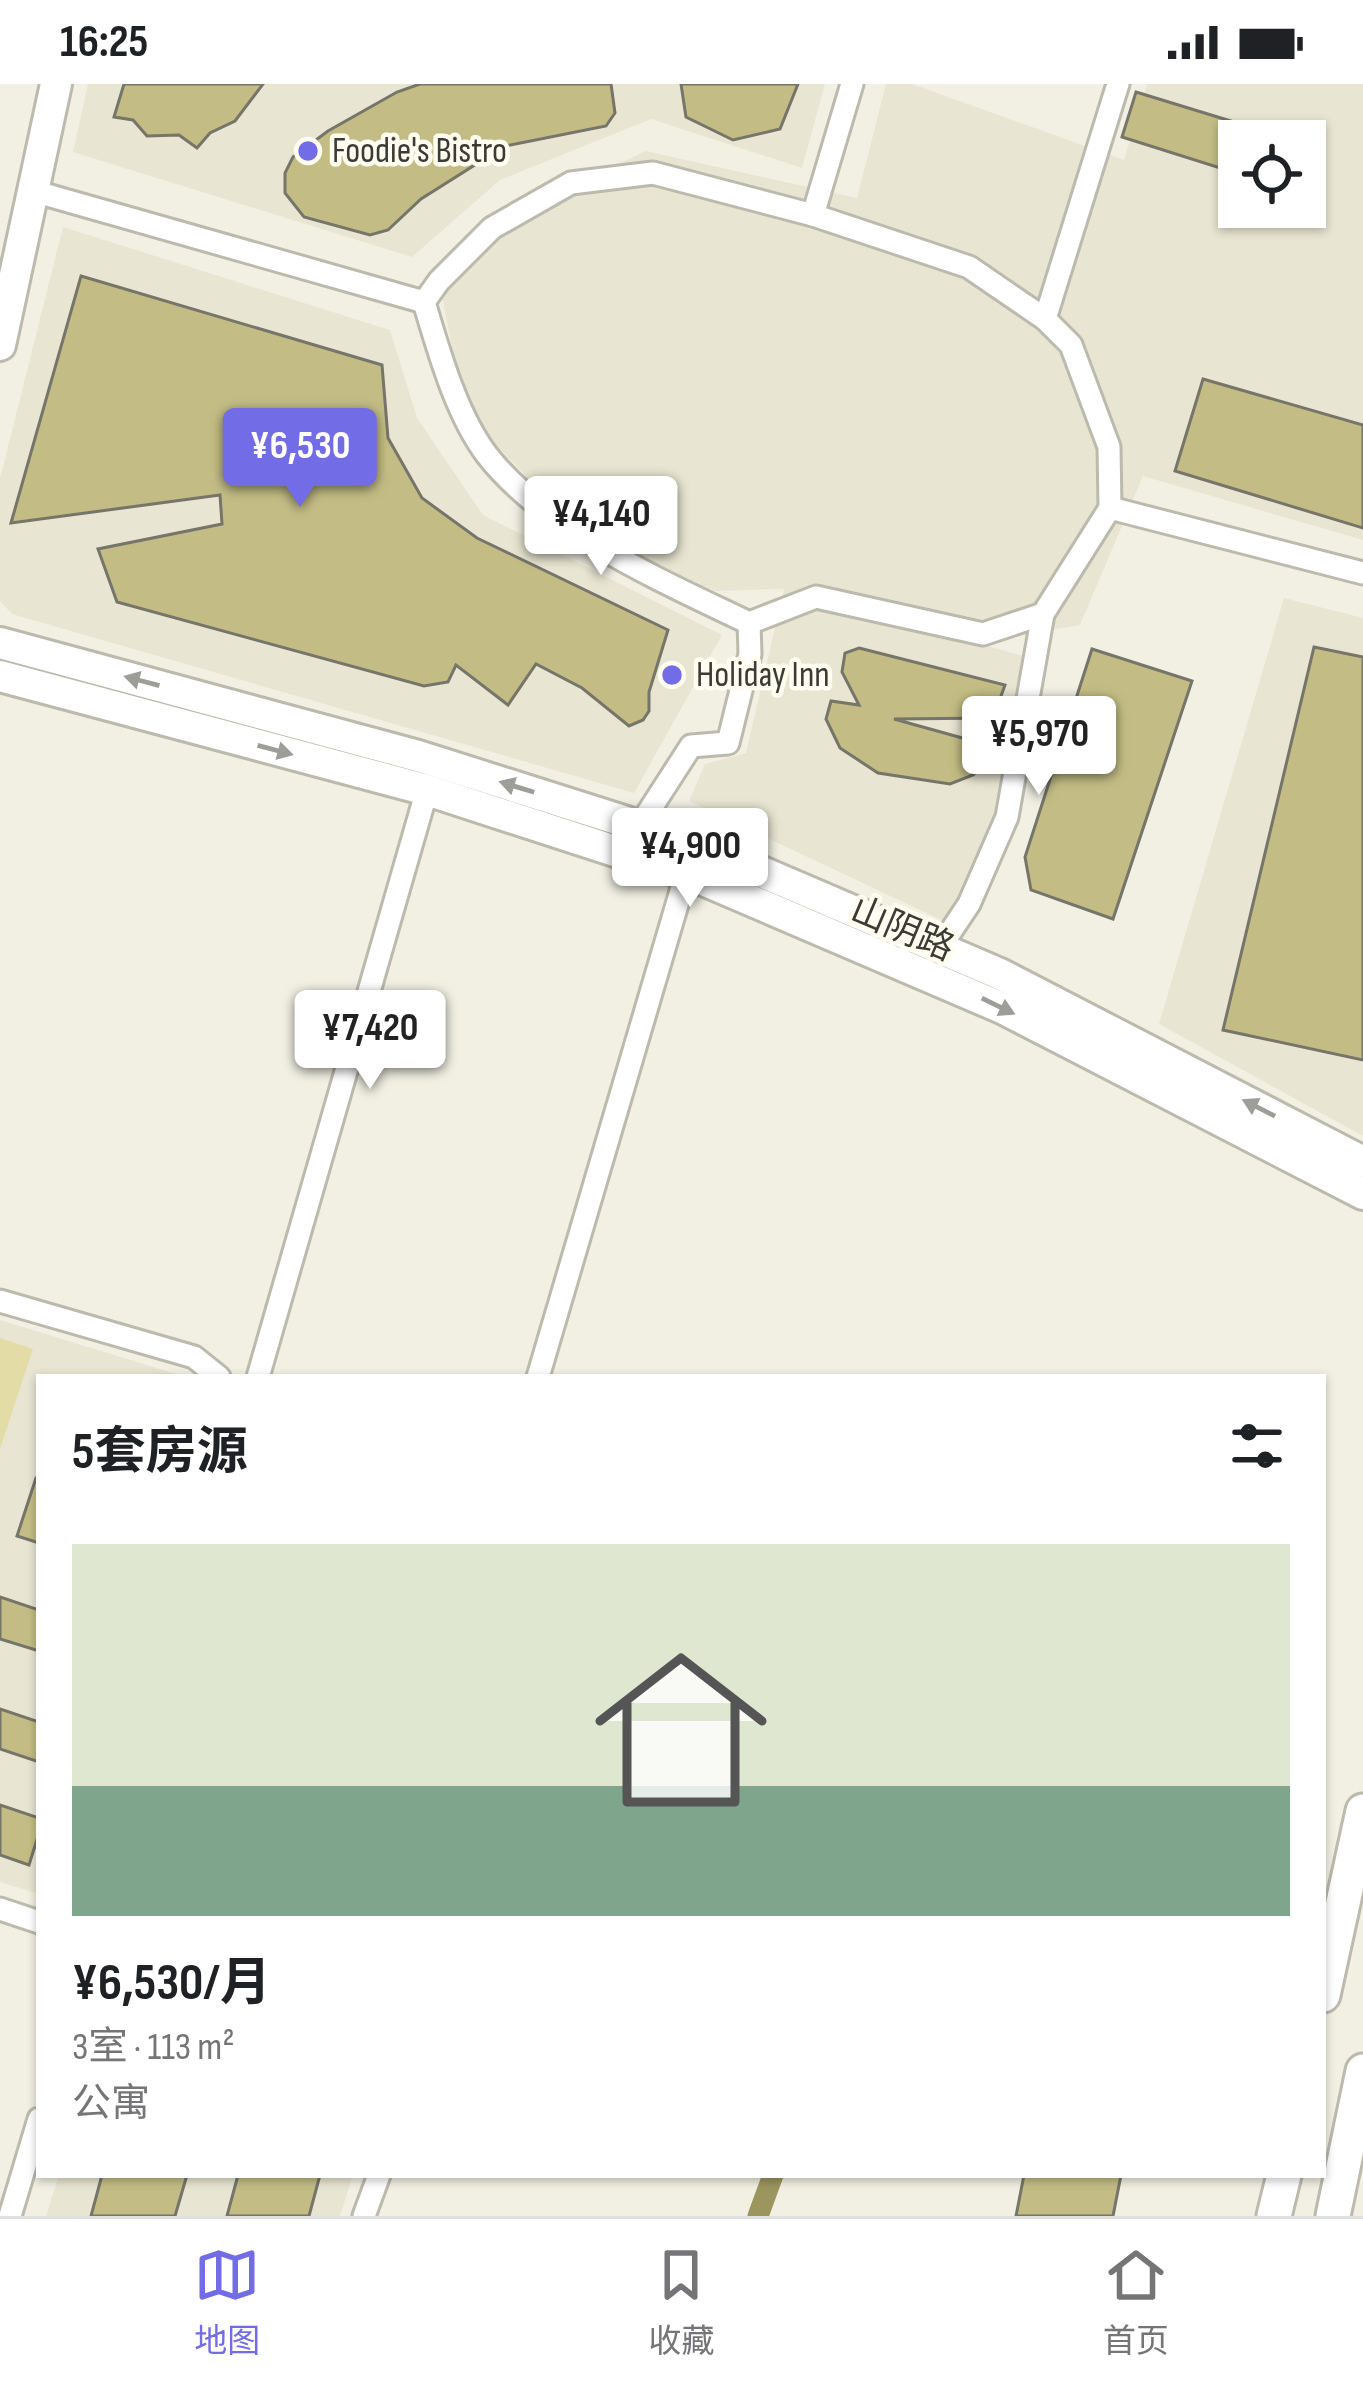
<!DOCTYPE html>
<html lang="zh">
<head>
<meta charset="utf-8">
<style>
	:root { --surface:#fff; --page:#f2f2f2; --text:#202124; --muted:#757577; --line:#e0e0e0; --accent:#726ce6 }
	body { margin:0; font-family:"Sofia Sans Condensed","Noto Sans SC",sans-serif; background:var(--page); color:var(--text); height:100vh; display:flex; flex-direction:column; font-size:45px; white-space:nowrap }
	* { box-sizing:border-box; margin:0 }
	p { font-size:39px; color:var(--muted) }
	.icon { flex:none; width:66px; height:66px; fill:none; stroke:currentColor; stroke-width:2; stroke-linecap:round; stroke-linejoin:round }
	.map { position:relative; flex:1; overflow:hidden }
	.side { position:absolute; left:36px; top:1290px; width:1290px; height:804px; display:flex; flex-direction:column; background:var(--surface); border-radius:0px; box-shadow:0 3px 9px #0004 }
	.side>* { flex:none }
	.tools { position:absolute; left:1218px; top:36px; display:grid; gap:24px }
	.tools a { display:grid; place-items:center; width:108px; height:108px; border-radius:0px; background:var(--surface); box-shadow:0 3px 9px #0004; font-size:60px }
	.price { position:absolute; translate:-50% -102px; padding:0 27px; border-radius:12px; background:#fff; color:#222; font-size:39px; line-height:78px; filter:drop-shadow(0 3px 6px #0008) }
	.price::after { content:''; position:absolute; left:50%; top:72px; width:36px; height:27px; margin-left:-18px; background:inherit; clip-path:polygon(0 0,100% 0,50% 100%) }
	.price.current { background:var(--accent); color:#fff }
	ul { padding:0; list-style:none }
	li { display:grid; align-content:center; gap:24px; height:636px; padding:0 36px }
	li span { display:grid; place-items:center; height:372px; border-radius:0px; color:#555 }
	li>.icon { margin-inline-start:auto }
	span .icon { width:216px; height:216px; fill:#fffc; stroke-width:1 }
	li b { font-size:51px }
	h2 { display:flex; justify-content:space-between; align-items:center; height:144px; padding:0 36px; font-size:51px }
	.status { display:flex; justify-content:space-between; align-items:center; height:84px; padding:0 60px; background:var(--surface); direction:ltr }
	.status svg { height:33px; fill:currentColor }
	.menu { display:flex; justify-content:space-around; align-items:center; height:168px; border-top:3px solid var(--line); background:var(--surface); font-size:33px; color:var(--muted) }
	.menu a { display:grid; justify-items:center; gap:6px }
	.menu .current { color:var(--accent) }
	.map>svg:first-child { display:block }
</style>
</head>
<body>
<div class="status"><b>16:25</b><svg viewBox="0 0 49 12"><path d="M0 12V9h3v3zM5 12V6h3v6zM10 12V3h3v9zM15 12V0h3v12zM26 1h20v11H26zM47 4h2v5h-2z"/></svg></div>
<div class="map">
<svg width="1363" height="2132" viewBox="0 0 1363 2132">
	<rect width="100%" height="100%" fill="#f1f0e3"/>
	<g fill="#e8e6d2" fill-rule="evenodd">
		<path d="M88 0H825L802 84 651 35 500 96 412 173 73 68Z"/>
		<path d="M886 0H912L1124 76 1147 0H1363V456L1143 392 1080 541 984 557 885 533 1034 575 987 778 954 842 689 717 705 680 746 669 784 505 685 508 560 427 465 329 439 197 545 114 646 67 857 114ZM1239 57H1305V123H1239Z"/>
		<path d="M63 143 390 246 417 334 483 431 722 551 634 709 12 530 0 517V395Z"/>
		<path d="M1284 514 1363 534V1052L1159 940Z"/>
		<path d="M0 1236 186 1293H39V1810L0 1798Z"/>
		<path d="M59 2091H353L340 2132H46Z"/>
	</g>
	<path fill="#e3dca7" d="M0 1254 33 1265 0 1365Z"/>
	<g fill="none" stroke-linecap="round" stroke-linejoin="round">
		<path stroke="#9b955e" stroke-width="21" d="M758 2132 773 2091"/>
	</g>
	<g fill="#c3bd85" stroke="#76756a" stroke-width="3">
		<path d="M124 0H263L235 37 210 49 197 64 179 51 147 52 133 36 114 33Z"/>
		<path d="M420 0H611L615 29 606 42 505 62 421 115 388 146 370 151 304 133 285 109V89L293 73 328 47 397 8Z"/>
		<path d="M681 0H798L780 45 733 56 686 33Z"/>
		<path d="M1136 8 1283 53 1282 57H1239V90L1122 53Z"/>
		<path d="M81 192 382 281 388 354 422 414 477 454 668 546 649 608V627L643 636 629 642 582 604 536 580 508 621 456 581 448 598 424 602 117 518 98 465 222 440 220 411 11 439Z"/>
		<path d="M1203 295 1363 341V444L1175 387Z"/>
		<path d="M1314 563 1363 573V976L1223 946Z"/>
		<path d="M859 564 1005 601 993 634 894 635 984 660 985 680 973 691 950 700 878 689 840 664 826 635 831 617 859 621 842 588 845 569Z"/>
		<path d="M1092 565 1192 597 1113 835 1031 806 1025 773Z"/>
		<path d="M36 1394H39V1459L17 1452Z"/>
		<path d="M0 1513 39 1526V1567L0 1555Z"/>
		<path d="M0 1625 39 1638V1678L0 1665Z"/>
		<path d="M0 1721 39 1734V1749L29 1781 0 1771Z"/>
		<path d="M102 2091H187L175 2132H91Z"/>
		<path d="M238 2091H320L309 2132H227Z"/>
		<path d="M1024 2091H1121L1113 2132H1016Z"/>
	</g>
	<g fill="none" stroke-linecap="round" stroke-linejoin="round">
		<g stroke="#bbbaad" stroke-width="27">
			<g id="minor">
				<path d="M33 107 424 218"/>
				<path d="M424 218C439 268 456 330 487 371 546 447 664 498 749 539L750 570 728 659 691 662 640 741"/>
				<path d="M424 218 439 197 492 144 571 99 653 89 813 131 852 0"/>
				<path d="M1045 235 1118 0"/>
				<path d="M1110 424 1363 489"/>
				<path d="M749 539 816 513 983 550 1043 530 1110 424 1109 363 1071 261 1045 235 969 183 813 131"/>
				<path d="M941 862 969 820 1007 733 1043 530"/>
				<path d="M0 1217 194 1273 219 1293"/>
				<path d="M258 1293 427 706"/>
				<path d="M538 1293 686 790"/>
				<path d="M0 1825 39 1838"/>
				<path d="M10 2132 39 2035"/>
				<path d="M364 2132 379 2091"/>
			</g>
		</g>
		<g stroke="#bbbaad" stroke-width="36">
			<g id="secondary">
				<path d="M0 261 56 0"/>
				<path d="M0 559 418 672 699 761 1000 890 1363 1078"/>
				<path d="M0 592 427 706 701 795 1002 924 1363 1110"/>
			</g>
		</g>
		<g stroke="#bbbaad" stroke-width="39">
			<g id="primary">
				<path d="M1323 1911 1363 1727"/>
				<path d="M1274 2132 1284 2091"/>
				<path d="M1333 2132 1363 1987"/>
			</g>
		</g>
		<use href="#minor" stroke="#fff" stroke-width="21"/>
		<use href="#secondary" stroke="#fff" stroke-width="30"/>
		<use href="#primary" stroke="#fff" stroke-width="33"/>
	</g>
	<defs><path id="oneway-solid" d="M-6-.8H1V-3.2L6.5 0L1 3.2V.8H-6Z" transform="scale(3)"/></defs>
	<g fill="#9d9d9a">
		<use href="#oneway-solid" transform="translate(142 597) rotate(-165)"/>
		<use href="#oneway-solid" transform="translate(275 666) rotate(15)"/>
		<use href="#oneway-solid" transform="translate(517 703) rotate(-163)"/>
		<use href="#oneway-solid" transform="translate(998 922) rotate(26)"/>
		<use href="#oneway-solid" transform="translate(1259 1024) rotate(-153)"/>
	</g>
	<g fill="#726ce6" stroke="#fffdf0" stroke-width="4.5">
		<circle cx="308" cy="67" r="12"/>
		<circle cx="672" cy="591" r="12"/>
	</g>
	<g text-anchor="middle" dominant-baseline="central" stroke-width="9" stroke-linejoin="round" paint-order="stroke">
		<g font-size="36" fill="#3b3b36" stroke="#fffdf0" text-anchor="start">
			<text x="332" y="67">Foodie's Bistro</text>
			<text x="696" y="591">Holiday Inn</text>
		</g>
		<g font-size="36" fill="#3b3b36" stroke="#fffdf0">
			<text transform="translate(902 846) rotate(23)">山阴路</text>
		</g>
	</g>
</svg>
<div class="tools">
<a><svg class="icon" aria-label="locate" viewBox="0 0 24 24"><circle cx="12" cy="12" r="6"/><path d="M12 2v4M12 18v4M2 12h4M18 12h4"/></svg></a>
</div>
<b class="price current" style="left:300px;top:426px">¥6,530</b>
<b class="price" style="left:601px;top:494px">¥4,140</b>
<b class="price" style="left:1039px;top:714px">¥5,970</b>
<b class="price" style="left:690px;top:826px">¥4,900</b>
<b class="price" style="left:370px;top:1008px">¥7,420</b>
<section class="side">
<h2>5套房源<svg class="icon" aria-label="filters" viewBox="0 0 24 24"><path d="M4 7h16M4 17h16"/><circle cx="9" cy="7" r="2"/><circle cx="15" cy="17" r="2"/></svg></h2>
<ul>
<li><span style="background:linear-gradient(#dfe7d0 65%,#7fa58c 0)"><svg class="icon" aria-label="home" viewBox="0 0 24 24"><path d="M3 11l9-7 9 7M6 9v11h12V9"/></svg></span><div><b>¥6,530/月</b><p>3室 · 113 m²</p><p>公寓</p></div></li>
</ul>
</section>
</div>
<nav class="menu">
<a class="current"><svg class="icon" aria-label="map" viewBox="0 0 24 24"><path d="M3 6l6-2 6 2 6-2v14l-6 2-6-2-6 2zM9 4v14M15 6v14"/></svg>地图</a>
<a><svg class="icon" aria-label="saved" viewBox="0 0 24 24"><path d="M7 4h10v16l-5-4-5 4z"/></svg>收藏</a>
<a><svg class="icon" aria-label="home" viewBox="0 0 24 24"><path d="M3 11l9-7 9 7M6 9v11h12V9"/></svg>首页</a>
</nav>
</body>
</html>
